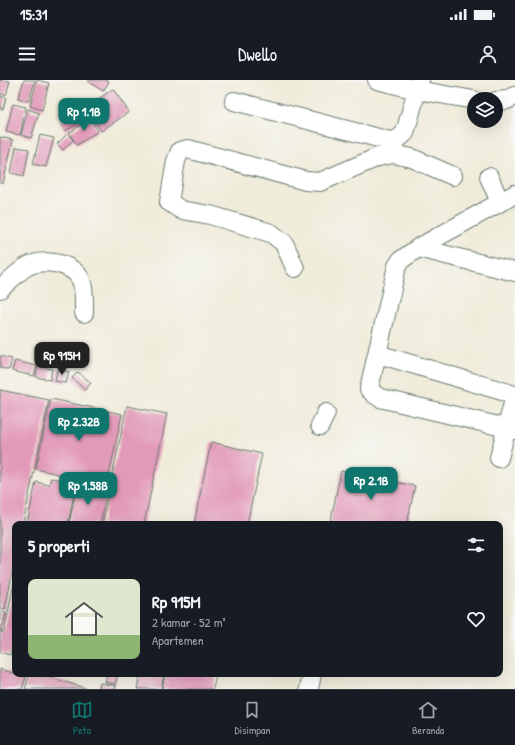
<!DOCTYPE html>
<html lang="id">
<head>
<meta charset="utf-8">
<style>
	:root { --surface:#171b24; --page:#20242c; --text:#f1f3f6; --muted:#9ea1a6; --line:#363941; --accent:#0f766e }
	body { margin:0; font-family:"Patrick Hand",sans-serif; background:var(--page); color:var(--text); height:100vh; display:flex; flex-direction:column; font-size:15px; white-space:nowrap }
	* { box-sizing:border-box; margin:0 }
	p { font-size:13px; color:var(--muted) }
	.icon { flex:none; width:22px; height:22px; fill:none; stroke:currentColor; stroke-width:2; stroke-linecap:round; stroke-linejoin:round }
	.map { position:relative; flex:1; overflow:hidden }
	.details { position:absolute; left:12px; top:441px; width:491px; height:156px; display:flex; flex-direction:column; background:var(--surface); border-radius:8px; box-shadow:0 4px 16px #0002 }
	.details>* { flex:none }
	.tools { position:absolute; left:467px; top:12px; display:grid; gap:8px }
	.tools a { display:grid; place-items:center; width:36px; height:36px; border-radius:50%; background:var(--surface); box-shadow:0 4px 16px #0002; font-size:20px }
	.price { position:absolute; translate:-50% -34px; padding:0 9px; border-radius:8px; background:var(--accent); color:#fff; font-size:13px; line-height:26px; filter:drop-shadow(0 1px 2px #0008) }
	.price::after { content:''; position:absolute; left:50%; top:24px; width:12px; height:9px; margin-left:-6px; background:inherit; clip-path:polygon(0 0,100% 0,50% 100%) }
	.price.selected { background:#222; color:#fff }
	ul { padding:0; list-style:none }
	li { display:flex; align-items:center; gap:12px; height:100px; padding:0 16px }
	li+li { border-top:1px solid var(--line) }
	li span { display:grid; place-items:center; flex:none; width:112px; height:80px; border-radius:8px; color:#555 }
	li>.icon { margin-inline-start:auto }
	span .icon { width:48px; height:48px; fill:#fffc; stroke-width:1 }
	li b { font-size:17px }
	h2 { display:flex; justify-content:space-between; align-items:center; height:48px; padding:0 16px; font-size:17px }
	.status { display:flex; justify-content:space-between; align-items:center; height:28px; padding:0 20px; background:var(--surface); direction:ltr }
	.status svg { height:11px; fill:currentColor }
	header { display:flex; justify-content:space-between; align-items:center; height:52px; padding:0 16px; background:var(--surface); font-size:18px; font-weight:600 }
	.dock { display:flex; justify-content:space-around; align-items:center; height:56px; border-top:1px solid var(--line); background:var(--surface); font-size:11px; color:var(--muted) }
	.dock a { display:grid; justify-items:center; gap:2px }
	.dock .selected { color:var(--accent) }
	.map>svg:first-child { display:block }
</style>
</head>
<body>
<div class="status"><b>15:31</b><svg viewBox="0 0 49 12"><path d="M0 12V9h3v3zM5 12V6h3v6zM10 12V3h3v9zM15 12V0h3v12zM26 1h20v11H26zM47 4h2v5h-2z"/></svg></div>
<header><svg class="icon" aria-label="menu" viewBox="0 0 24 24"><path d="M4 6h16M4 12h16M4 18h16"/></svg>Dwello<svg class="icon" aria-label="person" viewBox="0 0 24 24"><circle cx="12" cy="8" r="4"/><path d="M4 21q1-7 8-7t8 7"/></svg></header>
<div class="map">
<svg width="515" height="609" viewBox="0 0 515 609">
	<rect width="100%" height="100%" fill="#f6f6f2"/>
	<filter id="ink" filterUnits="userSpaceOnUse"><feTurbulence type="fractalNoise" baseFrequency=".025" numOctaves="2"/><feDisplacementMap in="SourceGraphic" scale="8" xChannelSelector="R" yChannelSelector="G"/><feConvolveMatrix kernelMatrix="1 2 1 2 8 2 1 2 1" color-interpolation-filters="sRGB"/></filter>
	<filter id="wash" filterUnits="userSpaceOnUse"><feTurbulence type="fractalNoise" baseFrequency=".012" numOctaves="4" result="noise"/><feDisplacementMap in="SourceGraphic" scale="16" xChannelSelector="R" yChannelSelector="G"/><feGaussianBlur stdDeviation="0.9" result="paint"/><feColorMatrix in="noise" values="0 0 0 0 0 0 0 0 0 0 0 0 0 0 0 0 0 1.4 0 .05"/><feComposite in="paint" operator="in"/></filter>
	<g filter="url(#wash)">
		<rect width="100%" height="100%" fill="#f0ecda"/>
		<g id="blocks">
			<g fill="#e29ab9">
				<path d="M0 0 10 1 6 15 0 14Z"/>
				<path d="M24 0H35L29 21 18 18Z"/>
				<path d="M37 0 49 3 42 30 30 26Z"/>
				<path d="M88 0H106L109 2 103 11 87 1Z"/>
				<path d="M113 9 129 32 101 51 85 28Z"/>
				<path d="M0 16 6 18 3 29H0Z"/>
				<path d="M13 24 26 27 20 55 6 52Z"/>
				<path d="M28 29 39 33 31 58 21 55Z"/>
				<path d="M81 30 86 39 65 51 60 42Z"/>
				<path d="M90 39 98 51 77 65 69 53Z"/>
				<path d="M67 54 73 60 63 70 57 64Z"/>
				<path d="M40 55 54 58 46 87 33 84Z"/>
				<path d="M0 57 13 60 3 104 0 103Z"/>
				<path d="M16 67 29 69 24 96 11 93Z"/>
				<path d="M0 276 12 279 9 290 0 288Z"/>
				<path d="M15 281 37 286 34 296 12 291Z"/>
				<path d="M38 286 52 289 50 300 36 297Z"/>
				<path d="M57 290 69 292 66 303 55 301Z"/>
				<path d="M78 292 91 303 85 310 72 298Z"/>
				<path d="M0 310 49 320 23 444H15V480L5 529 0 528Z"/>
				<path d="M51 319 122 334 107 405 36 389Z"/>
				<path d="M127 326 167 334 144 444H102Z"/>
				<path d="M211 362 262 374 247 444H194Z"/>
				<path d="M341 391 415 406 407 444H330Z"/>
				<path d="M51 398 76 403 68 444H27L36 402 49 405Z"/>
				<path d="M77 405 107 411 100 444H69Z"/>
				<path d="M14 503 15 555 10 575 0 572V531L6 533 1 552H4Z"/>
				<path d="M0 589 26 597 22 609H0Z"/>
				<path d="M30 594H40L88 609H25Z"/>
				<path d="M107 594H118L115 604 105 602Z"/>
				<path d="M140 594H164L161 609H137Z"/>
				<path d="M165 594H216L213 609H162Z"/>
				<path d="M100 603 116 606 115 609H99Z"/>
			</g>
		</g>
	</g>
	<g filter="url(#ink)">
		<use href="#blocks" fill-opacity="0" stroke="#687a6e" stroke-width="1"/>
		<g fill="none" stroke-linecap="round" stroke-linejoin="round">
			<g stroke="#687a6e" stroke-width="20">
				<g id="minor">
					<path d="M377 0 417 10 420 0"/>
					<path d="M234 21 390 61 398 59 405 53 417 10 474 20"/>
					<path d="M496 21 507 20 515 16"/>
					<path d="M489 97 500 122"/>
					<path d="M515 114 418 168 401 180 397 186 369 309 374 314 380 318 515 350"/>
					<path d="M418 168 515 192"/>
					<path d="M295 188 284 163 271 153 210 135 181 130 169 122 176 81 180 71 188 69 306 101 320 102 378 77 393 74 412 78 453 96"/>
					<path d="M0 209C8 202 17 193 26 187 42 178 72 182 81 200 85 210 84 223 84 233"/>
					<path d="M378 274 515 315"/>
					<path d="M320 346 326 333"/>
					<path d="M499 378 515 315"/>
					<path d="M309 609 312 594"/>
				</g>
			</g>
			<use href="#minor" stroke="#fff" stroke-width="18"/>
		</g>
	</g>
</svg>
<div class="tools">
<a><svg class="icon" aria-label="layers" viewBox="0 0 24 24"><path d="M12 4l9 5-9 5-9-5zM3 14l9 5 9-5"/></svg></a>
</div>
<b class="price" style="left:84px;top:52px">Rp 1.1B</b>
<b class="price selected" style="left:62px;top:296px">Rp 915M</b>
<b class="price" style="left:79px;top:362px">Rp 2.32B</b>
<b class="price" style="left:371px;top:421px">Rp 2.1B</b>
<b class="price" style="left:88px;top:426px">Rp 1.58B</b>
<section class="details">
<h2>5 properti<svg class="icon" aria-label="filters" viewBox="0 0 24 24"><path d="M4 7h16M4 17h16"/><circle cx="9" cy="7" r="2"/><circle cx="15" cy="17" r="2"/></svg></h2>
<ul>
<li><span style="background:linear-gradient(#dfe7d0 70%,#8fb573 0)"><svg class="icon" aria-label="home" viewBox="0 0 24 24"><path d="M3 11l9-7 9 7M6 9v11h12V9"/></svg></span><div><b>Rp 915M</b><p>2 kamar · 52 m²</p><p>Apartemen</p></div><svg class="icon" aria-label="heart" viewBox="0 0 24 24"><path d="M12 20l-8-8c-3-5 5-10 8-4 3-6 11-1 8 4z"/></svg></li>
</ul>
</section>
</div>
<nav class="dock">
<a class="selected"><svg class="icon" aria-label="map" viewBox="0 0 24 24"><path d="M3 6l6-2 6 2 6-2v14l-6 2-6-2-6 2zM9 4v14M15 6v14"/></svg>Peta</a>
<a><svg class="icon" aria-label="saved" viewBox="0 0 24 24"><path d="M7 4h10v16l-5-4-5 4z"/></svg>Disimpan</a>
<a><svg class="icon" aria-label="home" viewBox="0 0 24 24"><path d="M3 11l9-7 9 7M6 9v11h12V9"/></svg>Beranda</a>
</nav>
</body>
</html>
